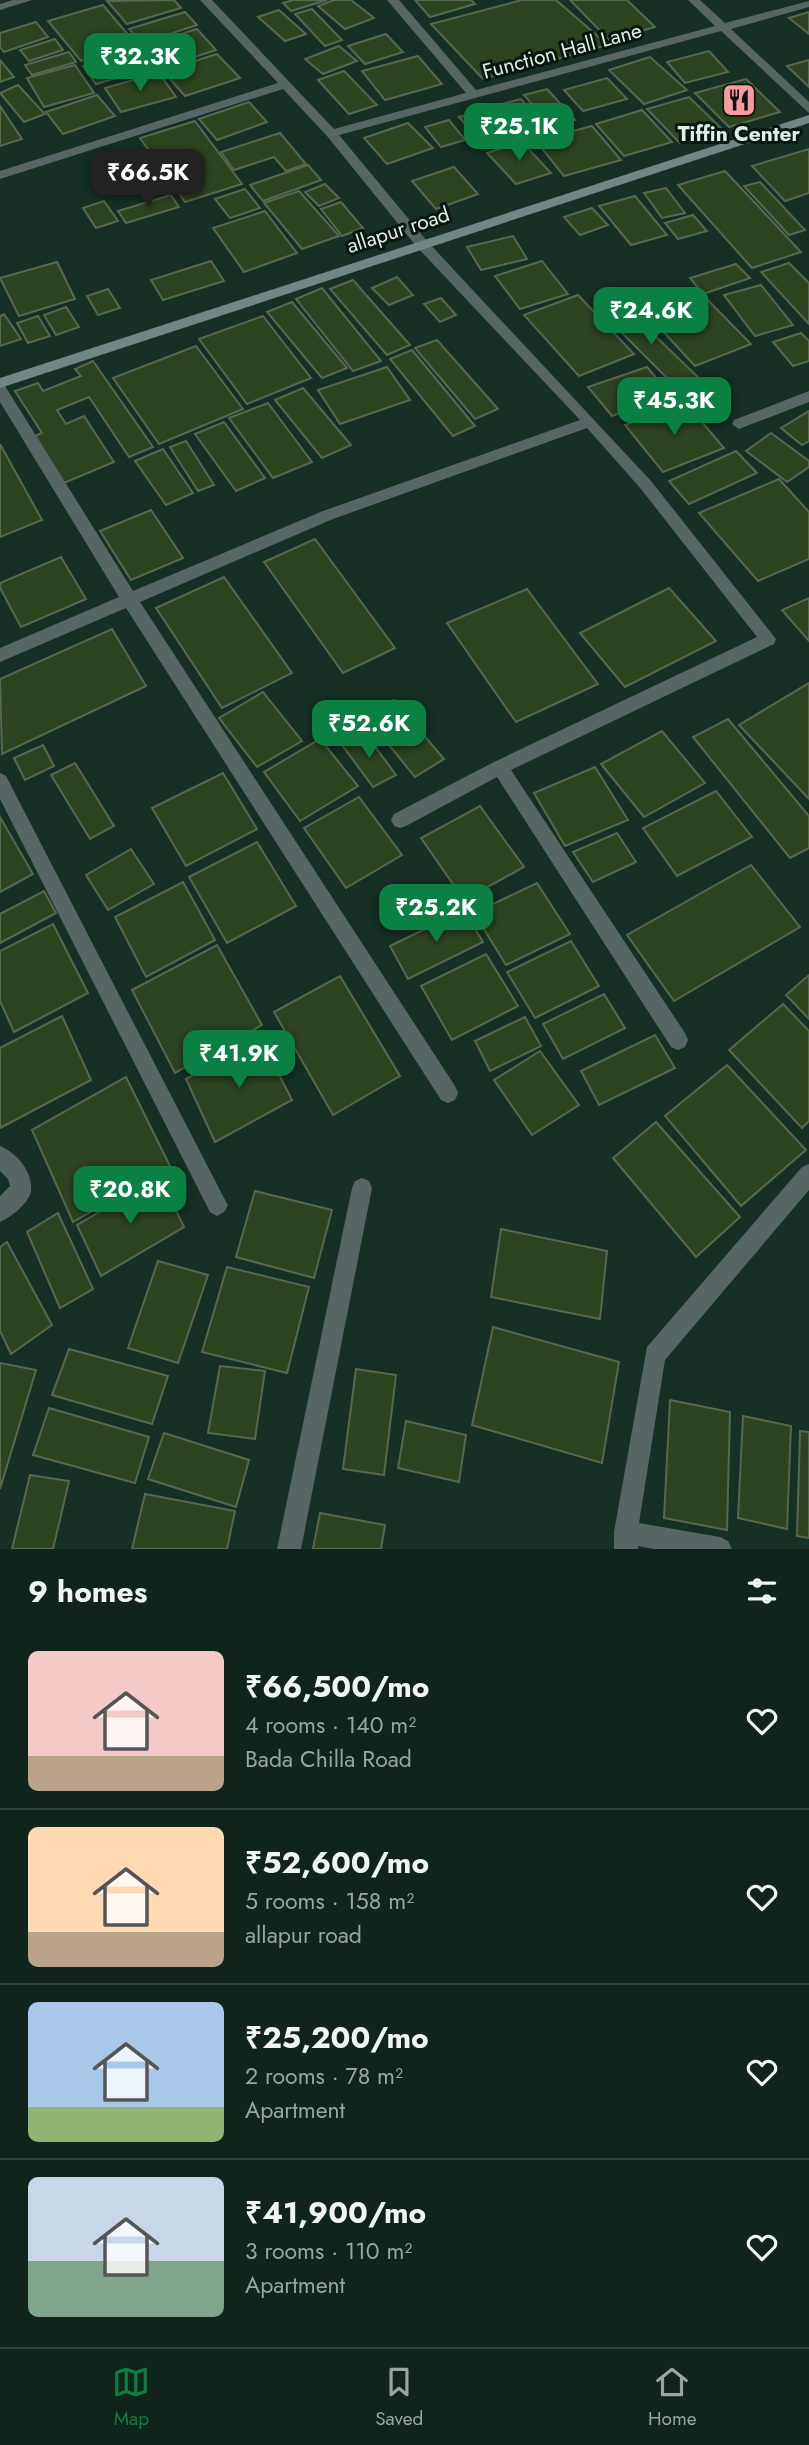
<!DOCTYPE html>
<html lang="en">
<head>
<meta charset="utf-8">
<style>
	:root { --surface:#10241c; --page:#1e3029; --text:#f1f3f6; --muted:#9ca4a3; --line:#30413b; --accent:#0b8043 }
	body { margin:0; font-family:Jost,sans-serif; background:var(--page); color:var(--text); height:100vh; display:flex; flex-direction:column; font-size:26px; white-space:nowrap }
	* { box-sizing:border-box; margin:0 }
	p { font-size:23px; color:var(--muted) }
	.icon { flex:none; width:38px; height:38px; fill:none; stroke:currentColor; stroke-width:2; stroke-linecap:round; stroke-linejoin:round }
	.map { position:relative; height:1549px; overflow:hidden }
	.panel { display:flex; flex-direction:column; background:var(--surface); flex:1 }
	.panel>* { flex:none }
	.price { position:absolute; translate:-50% -60px; padding:0 16px; border-radius:14px; background:var(--accent); color:#fff; font-size:23px; line-height:46px; filter:drop-shadow(0 2px 4px #0008) }
	.price::after { content:''; position:absolute; left:50%; top:42px; width:21px; height:16px; margin-left:-10px; background:inherit; clip-path:polygon(0 0,100% 0,50% 100%) }
	.price.active { background:#222; color:#fff }
	ul { padding:0; list-style:none }
	li { display:flex; align-items:center; gap:21px; height:175px; padding:0 28px }
	li+li { border-top:2px solid var(--line) }
	li span { display:grid; place-items:center; flex:none; width:196px; height:140px; border-radius:10px; color:#555 }
	li>.icon { margin-inline-start:auto }
	span .icon { width:84px; height:84px; fill:#fffc; stroke-width:1 }
	li b { font-size:30px }
	h2 { display:flex; justify-content:space-between; align-items:center; height:84px; padding:0 28px; font-size:30px }
	.tabs { display:flex; justify-content:space-around; align-items:center; height:98px; border-top:2px solid var(--line); background:var(--surface); font-size:19px; color:var(--muted) }
	.tabs a { display:grid; justify-items:center; gap:4px }
	.tabs .active { color:var(--accent) }
	.map>svg:first-child { display:block }
</style>
</head>
<body>
<div class="map">
<svg width="809" height="1549" viewBox="0 0 809 1549">
	<rect width="100%" height="100%" fill="#163025"/>
	<g fill="#2e4420" stroke="#586750" stroke-width="2">
		<path d="M174 0 181 8 127 24 107 1Z"/>
		<path d="M293 0H327L291 11 283 3Z"/>
		<path d="M334 0H351L374 18 345 29 318 6Z"/>
		<path d="M415 0H471L475 4 430 17Z"/>
		<path d="M522 0H556L608 45 483 79 431 24Z"/>
		<path d="M570 0H627L655 27 609 40Z"/>
		<path d="M103 5 136 44 81 61 48 21Z"/>
		<path d="M312 9 342 40 325 46 295 14Z"/>
		<path d="M279 10 306 34 285 41 258 17Z"/>
		<path d="M185 12 197 25 142 43 129 29Z"/>
		<path d="M809 12V34L789 18Z"/>
		<path d="M36 22 48 37 4 52 0 47V33Z"/>
		<path d="M197 29 216 50 161 68 142 46Z"/>
		<path d="M386 34 403 52 365 64 348 46Z"/>
		<path d="M55 39 63 50 29 61 20 50Z"/>
		<path d="M339 46 357 61 323 74 305 59Z"/>
		<path d="M137 50 151 68 96 84 83 66Z"/>
		<path d="M709 51 728 72 685 83 667 62Z"/>
		<path d="M69 52 76 62 32 75 25 65Z"/>
		<path d="M217 54 240 78 185 96 163 71Z"/>
		<path d="M418 56 442 84 385 100 362 71Z"/>
		<path d="M650 57 687 90 644 104 609 70Z"/>
		<path d="M0 60 14 77 0 82Z"/>
		<path d="M809 60V87L787 66Z"/>
		<path d="M75 65 94 93 44 107 27 78Z"/>
		<path d="M344 71 377 105 349 114 318 80Z"/>
		<path d="M159 73 176 97 121 112 105 88Z"/>
		<path d="M607 78 627 99 583 111 564 90Z"/>
		<path d="M746 79 780 112 729 127 695 93Z"/>
		<path d="M18 85 45 114 24 122 0 93Z"/>
		<path d="M547 89 575 120 552 127 524 95Z"/>
		<path d="M97 95 115 116 63 134 46 112Z"/>
		<path d="M689 97 723 130 680 143 647 109Z"/>
		<path d="M521 99 546 128 520 136 494 106Z"/>
		<path d="M249 102 267 122 217 140 199 119Z"/>
		<path d="M0 106 22 139 0 146Z"/>
		<path d="M490 108 514 135 483 145 459 117Z"/>
		<path d="M642 110 672 142 624 156 596 124Z"/>
		<path d="M449 120 465 140 441 147 425 127Z"/>
		<path d="M195 121 242 184 185 202 140 138Z"/>
		<path d="M408 123 433 148 387 164 364 138Z"/>
		<path d="M592 126 621 160 564 176 536 141Z"/>
		<path d="M280 133 306 164 286 171 274 157 234 170 221 152Z"/>
		<path d="M522 142 551 173 516 184 487 153Z"/>
		<path d="M809 149V193L785 201 752 166Z"/>
		<path d="M308 165 321 180 263 201 250 185Z"/>
		<path d="M454 167 478 194 436 209 412 181Z"/>
		<path d="M157 169 172 189 145 198 131 178Z"/>
		<path d="M725 171 801 252 752 268 678 185Z"/>
		<path d="M760 182 805 230 789 235 744 186Z"/>
		<path d="M325 184 339 198 319 206 305 192Z"/>
		<path d="M666 188 685 213 662 218 644 193Z"/>
		<path d="M245 189 260 208 230 218 215 199Z"/>
		<path d="M299 191 339 236 302 249 264 203Z"/>
		<path d="M171 195 179 207 126 223 118 211Z"/>
		<path d="M635 196 667 235 631 245 599 206Z"/>
		<path d="M104 201 118 221 96 228 83 208Z"/>
		<path d="M341 202 363 228 342 236 321 209Z"/>
		<path d="M592 208 608 225 580 235 564 217Z"/>
		<path d="M265 211 297 253 244 272 213 228Z"/>
		<path d="M693 215 707 231 678 239 665 223Z"/>
		<path d="M513 236 527 259 481 270 467 247Z"/>
		<path d="M211 261 224 281 163 300 151 280Z"/>
		<path d="M542 261 568 294 520 309 495 276Z"/>
		<path d="M57 262 75 299 19 316 0 278Z"/>
		<path d="M789 263 809 283V324L761 272Z"/>
		<path d="M736 264 750 278 703 294 690 278Z"/>
		<path d="M397 277 413 295 389 305 372 288Z"/>
		<path d="M353 280 410 345 387 355 330 289Z"/>
		<path d="M761 285 793 325 755 336 724 295Z"/>
		<path d="M322 288 381 361 353 371 296 299Z"/>
		<path d="M108 289 120 308 98 315 87 296Z"/>
		<path d="M699 291 751 344 695 366 644 311Z"/>
		<path d="M578 295 634 354 579 376 524 315Z"/>
		<path d="M441 298 456 315 440 322 424 304Z"/>
		<path d="M618 300 704 383 682 393 597 308Z"/>
		<path d="M292 302 347 368 322 378 267 312Z"/>
		<path d="M66 307 79 327 56 335 44 315Z"/>
		<path d="M4 314 21 339 0 346V316Z"/>
		<path d="M38 316 50 336 28 343 17 323Z"/>
		<path d="M263 316 311 378 247 404 199 339Z"/>
		<path d="M801 333 809 341V361L793 366 773 342Z"/>
		<path d="M437 340 498 409 475 419 415 348Z"/>
		<path d="M196 346 243 409 159 444 113 378Z"/>
		<path d="M412 350 475 426 453 436 390 359Z"/>
		<path d="M93 361 153 447 129 457 89 397 57 410 66 424 84 416 114 462 64 483 35 436 42 433 15 391 38 383 43 391 81 376 75 369Z"/>
		<path d="M387 367 410 400 340 424 318 390Z"/>
		<path d="M647 367 671 395 612 416 588 387Z"/>
		<path d="M303 388 351 445 322 458 275 400Z"/>
		<path d="M268 403 312 462 273 478 229 418Z"/>
		<path d="M686 403 724 448 663 472 625 425Z"/>
		<path d="M809 411V441L802 445 781 428Z"/>
		<path d="M224 422 265 478 236 491 195 434Z"/>
		<path d="M771 433 809 461V467L787 482 746 451Z"/>
		<path d="M186 441 214 485 198 491 170 447Z"/>
		<path d="M0 444 42 520 0 537Z"/>
		<path d="M163 449 193 493 166 505 135 461Z"/>
		<path d="M736 451 757 473 689 504 669 481Z"/>
		<path d="M779 479 809 512V559L758 581 699 513Z"/>
		<path d="M151 510 183 558 131 580 100 531Z"/>
		<path d="M315 539 395 648 343 673 264 562Z"/>
		<path d="M61 557 86 599 21 627 0 588V583Z"/>
		<path d="M224 577 292 673 222 708 156 608Z"/>
		<path d="M669 588 716 641 625 687 580 633Z"/>
		<path d="M527 589 598 684 516 722 447 623Z"/>
		<path d="M809 598V641L782 610Z"/>
		<path d="M112 629 146 686 2 754 0 679Z"/>
		<path d="M809 683V799L739 725Z"/>
		<path d="M263 692 302 741 257 767 219 718Z"/>
		<path d="M394 700 444 759 415 777 366 717Z"/>
		<path d="M728 719 809 816V848L790 858 693 737Z"/>
		<path d="M662 731 705 783 644 817 601 764Z"/>
		<path d="M365 733 396 775 373 787 342 745Z"/>
		<path d="M320 739 358 786 300 821 264 772Z"/>
		<path d="M43 745 54 766 25 780 14 758Z"/>
		<path d="M75 763 114 826 90 839 51 775Z"/>
		<path d="M595 767 628 820 565 846 534 793Z"/>
		<path d="M223 773 257 829 186 866 152 808Z"/>
		<path d="M716 791 752 837 677 876 643 828Z"/>
		<path d="M359 797 402 855 346 888 304 828Z"/>
		<path d="M480 806 524 867 464 900 421 838Z"/>
		<path d="M0 817 33 874 0 892Z"/>
		<path d="M617 833 636 862 593 882 573 852Z"/>
		<path d="M257 842 296 906 227 943 189 877Z"/>
		<path d="M131 849 154 884 108 910 86 875Z"/>
		<path d="M751 865 800 927 674 1001 627 935Z"/>
		<path d="M183 882 215 940 146 977 115 917Z"/>
		<path d="M537 883 570 934 506 965 474 913Z"/>
		<path d="M44 891 56 913 0 943V914Z"/>
		<path d="M464 910 483 942 408 979 390 946Z"/>
		<path d="M53 924 88 993 14 1032 0 1001V951Z"/>
		<path d="M571 941 599 986 535 1018 507 972Z"/>
		<path d="M217 945 262 1025 175 1073 132 990Z"/>
		<path d="M486 954 518 1006 452 1040 421 986Z"/>
		<path d="M809 975V1019L786 995Z"/>
		<path d="M340 976 400 1076 333 1115 274 1012Z"/>
		<path d="M604 994 625 1028 563 1059 543 1024Z"/>
		<path d="M783 1004 809 1031V1121L802 1128 729 1050Z"/>
		<path d="M62 1016 91 1080 0 1128V1048Z"/>
		<path d="M525 1017 541 1046 490 1071 475 1041Z"/>
		<path d="M655 1035 675 1068 599 1105 581 1071Z"/>
		<path d="M261 1039 292 1100 215 1142 186 1079Z"/>
		<path d="M540 1051 579 1105 532 1135 494 1080Z"/>
		<path d="M727 1065 806 1150 741 1206 665 1116Z"/>
		<path d="M126 1077 170 1166 73 1222 32 1130Z"/>
		<path d="M656 1122 740 1217 696 1257 613 1158Z"/>
		<path d="M160 1177 184 1227 101 1276 77 1225Z"/>
		<path d="M255 1191 332 1210 314 1278 236 1257Z"/>
		<path d="M58 1213 93 1289 60 1308 27 1232Z"/>
		<path d="M501 1229 607 1251 600 1319 491 1297Z"/>
		<path d="M7 1242 52 1325 11 1354 0 1331V1247Z"/>
		<path d="M158 1261 208 1275 178 1363 128 1348Z"/>
		<path d="M227 1267 309 1287 287 1373 202 1352Z"/>
		<path d="M493 1327 619 1362 602 1463 472 1425Z"/>
		<path d="M69 1349 168 1376 152 1424 52 1395Z"/>
		<path d="M0 1363 36 1370 0 1489Z"/>
		<path d="M220 1366 265 1371 255 1439 208 1433Z"/>
		<path d="M356 1369 396 1375 384 1475 343 1469Z"/>
		<path d="M670 1400 730 1412 727 1530 664 1518Z"/>
		<path d="M49 1408 149 1437 135 1483 33 1455Z"/>
		<path d="M743 1416 791 1426 787 1529 738 1518Z"/>
		<path d="M406 1421 466 1435 459 1482 398 1468Z"/>
		<path d="M800 1431 809 1432V1538L797 1536Z"/>
		<path d="M164 1433 249 1460 236 1507 148 1479Z"/>
		<path d="M30 1475 69 1481 53 1549H12Z"/>
		<path d="M145 1494 235 1511 227 1549H132Z"/>
		<path d="M320 1513 385 1525 381 1549H313Z"/>
	</g>
	<g fill="none" stroke-linecap="round" stroke-linejoin="round">
		<g fill="#576665" fill-rule="evenodd">
			<path d="M13 0H32L0 10V4Z"/>
			<path d="M200 0H212L334 129 466 93 387 0H399L476 90 715 26 688 0H700L725 23 809 1V7L731 29 809 102V113L721 31 339 135 427 241 651 481 776 639 774 644 511 770 685 1033 688 1040 685 1047 678 1050 671 1047 497 777 406 826 400 828 394 826 391 820 394 814 494 762 757 637 641 489 587 428 333 519 140 602 455 1086 458 1093 455 1100 448 1103 441 1100 126 608 0 662V648L119 597 0 402V385L5 386 133 591 323 511 580 420 417 247 327 136 283 89 0 179V171L278 83Z"/>
			<path d="M809 391V402L739 429 732 424 734 420Z"/>
			<path d="M0 773 6 776 224 1198 228 1205 224 1212 217 1216 210 1212 0 799Z"/>
			<path d="M0 1146C16 1152 33 1172 31 1190 31 1202 10 1218 0 1222V1196L10 1186 8 1179 0 1171Z"/>
			<path d="M809 1164V1190L665 1360 639 1523 720 1537 728 1541 732 1549H654L638 1546V1549H614V1532L647 1347 802 1167Z"/>
			<path d="M362 1178 369 1181 372 1188 301 1549H277L352 1188 355 1181Z"/>
		</g>
		<path fill="#708786" fill-rule="evenodd" d="M809 115V123L0 388V378Z"/>
	</g>
	<defs>
		<g id="restaurant-square" transform="scale(1.75)"><rect x="-9" y="-9" width="18" height="18" rx="4" fill="#f59b9d" stroke="#0a1610"/><path d="M-5-6h1v4h1v-4h1v4h1v-4h1v5L-1.5 .5V6h-2V.5L-5-1ZM5-6V6H3V1.5H1.5Q1.5-4 5-6Z" fill="#111"/></g>
	</defs>
	<g fill-rule="evenodd">
		<use href="#restaurant-square" x="739" y="100"/>
	</g>
	<g text-anchor="middle" dominant-baseline="central" stroke-width="6" stroke-linejoin="round" paint-order="stroke">
		<g font-size="21" fill="#dfefe7" stroke="#0a1610">
			<text transform="translate(562 51) rotate(-15)">Function Hall Lane</text>
			<text transform="translate(398 230) rotate(-18)">allapur road</text>
		</g>
		<g font-size="21" font-weight="bold" fill="#dfefe7" stroke="#0a1610">
			<text x="739" y="134">Tiffin Center</text>
		</g>
	</g>
</svg>
<b class="price" style="left:140px;top:93px">₹32.3K</b>
<b class="price" style="left:519px;top:163px">₹25.1K</b>
<b class="price active" style="left:148px;top:209px">₹66.5K</b>
<b class="price" style="left:651px;top:347px">₹24.6K</b>
<b class="price" style="left:674px;top:437px">₹45.3K</b>
<b class="price" style="left:369px;top:760px">₹52.6K</b>
<b class="price" style="left:436px;top:944px">₹25.2K</b>
<b class="price" style="left:239px;top:1090px">₹41.9K</b>
<b class="price" style="left:130px;top:1226px">₹20.8K</b>
</div>
<section class="panel">
<h2>9 homes<svg class="icon" aria-label="filters" viewBox="0 0 24 24"><path d="M4 7h16M4 17h16"/><circle cx="9" cy="7" r="2"/><circle cx="15" cy="17" r="2"/></svg></h2>
<ul>
<li><span style="background:linear-gradient(#f6c9c9 75%,#b9a48a 0)"><svg class="icon" aria-label="home" viewBox="0 0 24 24"><path d="M3 11l9-7 9 7M6 9v11h12V9"/></svg></span><div><b>₹66,500/mo</b><p>4 rooms · 140 m²</p><p>Bada Chilla Road</p></div><svg class="icon" aria-label="heart" viewBox="0 0 24 24"><path d="M12 20l-8-8c-3-5 5-10 8-4 3-6 11-1 8 4z"/></svg></li>
<li><span style="background:linear-gradient(#ffd9b3 75%,#b9a48a 0)"><svg class="icon" aria-label="home" viewBox="0 0 24 24"><path d="M3 11l9-7 9 7M6 9v11h12V9"/></svg></span><div><b>₹52,600/mo</b><p>5 rooms · 158 m²</p><p>allapur road</p></div><svg class="icon" aria-label="heart" viewBox="0 0 24 24"><path d="M12 20l-8-8c-3-5 5-10 8-4 3-6 11-1 8 4z"/></svg></li>
<li><span style="background:linear-gradient(#a9c7e8 75%,#8fb573 0)"><svg class="icon" aria-label="home" viewBox="0 0 24 24"><path d="M3 11l9-7 9 7M6 9v11h12V9"/></svg></span><div><b>₹25,200/mo</b><p>2 rooms · 78 m²</p><p>Apartment</p></div><svg class="icon" aria-label="heart" viewBox="0 0 24 24"><path d="M12 20l-8-8c-3-5 5-10 8-4 3-6 11-1 8 4z"/></svg></li>
<li><span style="background:linear-gradient(#c9d6e8 60%,#7fa58c 0)"><svg class="icon" aria-label="home" viewBox="0 0 24 24"><path d="M3 11l9-7 9 7M6 9v11h12V9"/></svg></span><div><b>₹41,900/mo</b><p>3 rooms · 110 m²</p><p>Apartment</p></div><svg class="icon" aria-label="heart" viewBox="0 0 24 24"><path d="M12 20l-8-8c-3-5 5-10 8-4 3-6 11-1 8 4z"/></svg></li>
</ul>
</section>
<nav class="tabs">
<a class="active"><svg class="icon" aria-label="map" viewBox="0 0 24 24"><path d="M3 6l6-2 6 2 6-2v14l-6 2-6-2-6 2zM9 4v14M15 6v14"/></svg>Map</a>
<a><svg class="icon" aria-label="saved" viewBox="0 0 24 24"><path d="M7 4h10v16l-5-4-5 4z"/></svg>Saved</a>
<a><svg class="icon" aria-label="home" viewBox="0 0 24 24"><path d="M3 11l9-7 9 7M6 9v11h12V9"/></svg>Home</a>
</nav>
</body>
</html>
